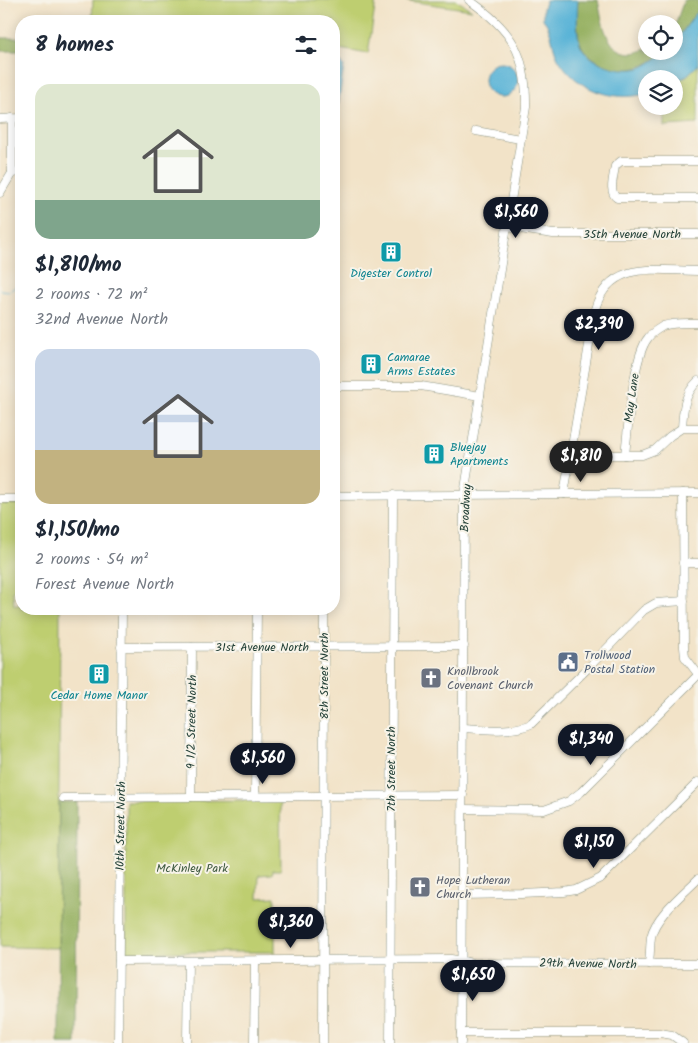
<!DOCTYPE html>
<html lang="en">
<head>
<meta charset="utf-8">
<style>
	:root { --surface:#fff; --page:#f6f6f7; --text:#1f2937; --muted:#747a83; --accent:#111827 }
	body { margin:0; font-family:Kalam,sans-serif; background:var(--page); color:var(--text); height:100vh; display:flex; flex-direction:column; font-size:19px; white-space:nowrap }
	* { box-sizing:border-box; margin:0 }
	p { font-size:16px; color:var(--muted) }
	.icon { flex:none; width:28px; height:28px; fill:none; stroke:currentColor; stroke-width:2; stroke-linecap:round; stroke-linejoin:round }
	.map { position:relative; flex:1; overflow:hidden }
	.side { position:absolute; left:15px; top:15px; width:325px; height:600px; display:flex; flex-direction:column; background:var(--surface); border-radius:20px; box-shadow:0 2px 12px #0003 }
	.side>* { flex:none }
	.controls { position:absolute; left:638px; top:15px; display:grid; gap:10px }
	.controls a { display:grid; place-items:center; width:45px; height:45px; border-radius:50%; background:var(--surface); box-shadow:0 2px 12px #0003; font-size:25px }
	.price { position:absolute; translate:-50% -42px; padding:0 11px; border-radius:18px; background:var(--accent); color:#fff; font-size:16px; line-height:32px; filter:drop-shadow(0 1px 2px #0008) }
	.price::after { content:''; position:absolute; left:50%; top:30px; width:15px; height:11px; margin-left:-8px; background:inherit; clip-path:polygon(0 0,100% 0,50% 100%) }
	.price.current { background:#222; color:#fff }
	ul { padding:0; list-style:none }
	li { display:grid; align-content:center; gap:10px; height:265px; padding:0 20px }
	li span { display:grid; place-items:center; height:155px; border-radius:15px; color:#555 }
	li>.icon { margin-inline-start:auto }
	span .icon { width:90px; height:90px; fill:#fffc; stroke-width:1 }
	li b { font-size:21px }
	h2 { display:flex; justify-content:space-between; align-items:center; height:60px; padding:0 20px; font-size:21px }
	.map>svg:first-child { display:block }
</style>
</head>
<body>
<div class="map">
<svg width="698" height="1043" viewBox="0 0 698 1043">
	<rect width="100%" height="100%" fill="#f7f3e8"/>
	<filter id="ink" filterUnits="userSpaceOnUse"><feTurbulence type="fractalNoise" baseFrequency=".02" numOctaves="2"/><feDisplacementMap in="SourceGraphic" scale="10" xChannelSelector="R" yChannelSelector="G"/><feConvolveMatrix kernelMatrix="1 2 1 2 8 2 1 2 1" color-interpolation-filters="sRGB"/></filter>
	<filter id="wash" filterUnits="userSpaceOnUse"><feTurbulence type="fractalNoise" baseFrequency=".0096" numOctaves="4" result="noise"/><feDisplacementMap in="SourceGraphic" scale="20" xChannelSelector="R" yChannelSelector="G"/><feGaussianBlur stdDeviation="1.12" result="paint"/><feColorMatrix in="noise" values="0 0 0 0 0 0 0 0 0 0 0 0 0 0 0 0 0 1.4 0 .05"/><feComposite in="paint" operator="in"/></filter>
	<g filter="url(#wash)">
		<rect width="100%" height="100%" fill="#f2e3c8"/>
		<g fill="#bece70" stroke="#6e8652">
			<path d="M93 0H376L368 54 334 48V21H92Z"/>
			<path d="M402 0H456L472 10Z"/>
			<path d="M698 65V124L664 126V106H674V83L685 77Z"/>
			<path d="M0 504H21V578L13 591 14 605H21V609H60L58 948 0 947Z"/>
			<path d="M280 800 281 870H273L272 874 259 875 258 898 275 897V952H126V801Z"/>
		</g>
		<g fill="#96b162" stroke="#5a774b">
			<path d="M578 0H598C602 20 605 52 631 53 636 53 642 51 646 49V51H667C645 68 621 78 596 60 591 56 585 53 582 47 576 36 577 12 578 0Z"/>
			<path d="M684 0H698V10L674 44V28Z"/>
			<rect x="0" y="38" width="21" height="13"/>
			<path d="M59 802H77L76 1043H58Z"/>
		</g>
		<g fill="#5ab4d7" stroke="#3c7886">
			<path d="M546 0H578C577 12 576 36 581 46 590 64 622 73 640 68 652 64 661 51 674 51V44L698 10V65L685 77 674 83V79H646V94C612 102 576 90 558 58 551 45 553 30 543 19V8Z"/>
			<path d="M334 59 340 61 344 66 334 133Z"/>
			<circle cx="501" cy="80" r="17"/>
		</g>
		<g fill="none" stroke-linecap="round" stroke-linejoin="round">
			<path stroke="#5ab4d7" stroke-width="1" d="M0 290 10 291 21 282"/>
		</g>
	</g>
	<g filter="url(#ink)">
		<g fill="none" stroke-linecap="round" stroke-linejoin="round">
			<g stroke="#88907e" stroke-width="9">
				<g id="minor">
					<path d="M0 119 21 118"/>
					<path d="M476 131 520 139"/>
					<path d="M698 161H621L615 166C614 176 608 192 617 198H698"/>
					<path d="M12 173V118"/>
					<path d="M0 193 12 173 21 172"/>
					<path d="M507 227 553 234H698"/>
					<path d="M334 386H421L480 396"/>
					<path d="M682 428C683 410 684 394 698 381"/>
					<path d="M572 455H642L655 450 670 436 682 428H698"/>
					<path d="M625 455C628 429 633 356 648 338 651 333 658 329 663 326 674 322 687 323 698 323"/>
					<path d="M683 493 684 647 685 657 698 674"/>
					<path d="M564 494 595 309C610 259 656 271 698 271"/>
					<path d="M334 496 698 493"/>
					<path d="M0 499H21"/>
					<path d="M683 563H698"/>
					<path d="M121 647 464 646"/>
					<path d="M463 728C485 729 511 733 531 724L589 667 644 610 656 603 684 601"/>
					<path d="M255 796 257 609"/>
					<path d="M191 797 192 647"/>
					<path d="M63 798 463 795"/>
					<path d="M463 809 544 810 569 801 581 792 698 675"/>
					<path d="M462 895 522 894 564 892 576 890 601 878 698 782"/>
					<path d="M119 961 451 959 473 963 698 964"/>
					<path d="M649 964C650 955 650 946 651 937 655 916 684 893 698 879"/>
					<path d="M461 1033H660L672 1035 683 1043"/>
					<path d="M118 1043 122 609"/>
					<path d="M187 1043 188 961"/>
					<path d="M254 1043 255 961"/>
					<path d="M323 1043 324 609"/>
					<path d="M390 1043 393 495"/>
					<path d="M461 1043 464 495 526 107C527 54 512 30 469 0"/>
				</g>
			</g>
			<use href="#minor" stroke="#fff" stroke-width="8"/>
		</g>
	</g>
	<defs>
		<g id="building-square" transform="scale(1.125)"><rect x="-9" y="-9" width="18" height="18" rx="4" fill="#0f9aa8" stroke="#f7f3e8"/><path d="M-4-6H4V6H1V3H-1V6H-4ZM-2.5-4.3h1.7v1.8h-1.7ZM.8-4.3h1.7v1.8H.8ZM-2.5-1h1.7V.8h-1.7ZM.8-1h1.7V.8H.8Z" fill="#fff"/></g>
		<g id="civic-square" transform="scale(1.125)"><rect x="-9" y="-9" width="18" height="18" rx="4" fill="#5c6f8a" stroke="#f7f3e8"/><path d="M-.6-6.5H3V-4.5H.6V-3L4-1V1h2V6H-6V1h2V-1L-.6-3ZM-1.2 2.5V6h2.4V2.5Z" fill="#fff"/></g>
		<g id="church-square" transform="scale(1.125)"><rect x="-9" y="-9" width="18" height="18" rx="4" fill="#6b7280" stroke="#f7f3e8"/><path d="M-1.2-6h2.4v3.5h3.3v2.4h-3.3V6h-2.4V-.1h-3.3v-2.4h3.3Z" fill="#fff"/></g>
	</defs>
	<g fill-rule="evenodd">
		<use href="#building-square" x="391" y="252"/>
		<use href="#building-square" x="371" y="364"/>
		<use href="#building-square" x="434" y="454"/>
		<use href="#civic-square" x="568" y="662"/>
		<use href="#building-square" x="99" y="674"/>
		<use href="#church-square" x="431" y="678"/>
		<use href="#church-square" x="420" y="887"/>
	</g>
	<g text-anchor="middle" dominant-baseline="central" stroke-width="4" stroke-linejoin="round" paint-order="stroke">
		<g font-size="12" fill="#1f3d34" stroke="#f7f3e8">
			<text x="632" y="234">35th Avenue North</text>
			<text transform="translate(632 398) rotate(-82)">May Lane</text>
			<text transform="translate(466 508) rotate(-87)">Broadway</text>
			<text x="262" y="647">31st Avenue North</text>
			<text transform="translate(324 676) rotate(-90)">8th Street North</text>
			<text transform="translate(192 722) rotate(-89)">9 1/2 Street North</text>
			<text transform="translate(391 769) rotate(-90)">7th Street North</text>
			<text transform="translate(121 826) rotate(-89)">10th Street North</text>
			<text transform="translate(588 964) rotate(1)">29th Avenue North</text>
		</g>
		<g font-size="12" fill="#0d838f" stroke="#f7f3e8">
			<text x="391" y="273">Digester Control</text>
			<text x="387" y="357" text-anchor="start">Camarae<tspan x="387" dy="14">Arms Estates</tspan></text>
			<text x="450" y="447" text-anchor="start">Bluejay<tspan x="450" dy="14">Apartments</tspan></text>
			<text x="99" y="695">Cedar Home Manor</text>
		</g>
		<g font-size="12" fill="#4e5e75" stroke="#f7f3e8" text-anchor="start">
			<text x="584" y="655">Trollwood<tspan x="584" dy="14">Postal Station</tspan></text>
		</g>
		<g font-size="12" fill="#5b616d" stroke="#f7f3e8" text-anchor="start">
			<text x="447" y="671">Knollbrook<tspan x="447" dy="14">Covenant Church</tspan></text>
			<text x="436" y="880">Hope Lutheran<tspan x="436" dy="14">Church</tspan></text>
		</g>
		<g font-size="12" fill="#3f5a40" stroke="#f7f3e8">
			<text x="192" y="868">McKinley Park</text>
		</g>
	</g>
</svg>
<div class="controls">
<a><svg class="icon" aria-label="locate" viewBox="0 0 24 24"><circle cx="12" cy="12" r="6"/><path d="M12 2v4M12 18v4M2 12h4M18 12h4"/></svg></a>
<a><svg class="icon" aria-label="layers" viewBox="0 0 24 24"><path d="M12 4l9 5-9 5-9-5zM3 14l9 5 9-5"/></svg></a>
</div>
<b class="price" style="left:516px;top:239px">$1,560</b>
<b class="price" style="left:599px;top:351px">$2,390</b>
<b class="price current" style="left:581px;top:483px">$1,810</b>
<b class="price" style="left:591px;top:766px">$1,340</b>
<b class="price" style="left:263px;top:785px">$1,560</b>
<b class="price" style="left:594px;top:869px">$1,150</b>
<b class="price" style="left:291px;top:949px">$1,360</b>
<b class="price" style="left:473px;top:1002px">$1,650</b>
<section class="side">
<h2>8 homes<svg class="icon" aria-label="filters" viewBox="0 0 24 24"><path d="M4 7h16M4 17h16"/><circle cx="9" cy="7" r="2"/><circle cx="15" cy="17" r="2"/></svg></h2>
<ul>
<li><span style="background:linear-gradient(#dfe7d0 75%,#7fa58c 0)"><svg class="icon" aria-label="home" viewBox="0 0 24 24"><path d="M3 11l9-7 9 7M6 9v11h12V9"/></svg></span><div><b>$1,810/mo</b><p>2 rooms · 72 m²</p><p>32nd Avenue North</p></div></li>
<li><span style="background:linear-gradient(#c9d6e8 65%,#c2b280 0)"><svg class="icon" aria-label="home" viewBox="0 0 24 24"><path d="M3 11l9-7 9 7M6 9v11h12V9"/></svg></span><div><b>$1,150/mo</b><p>2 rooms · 54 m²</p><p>Forest Avenue North</p></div></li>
</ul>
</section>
</div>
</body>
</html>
